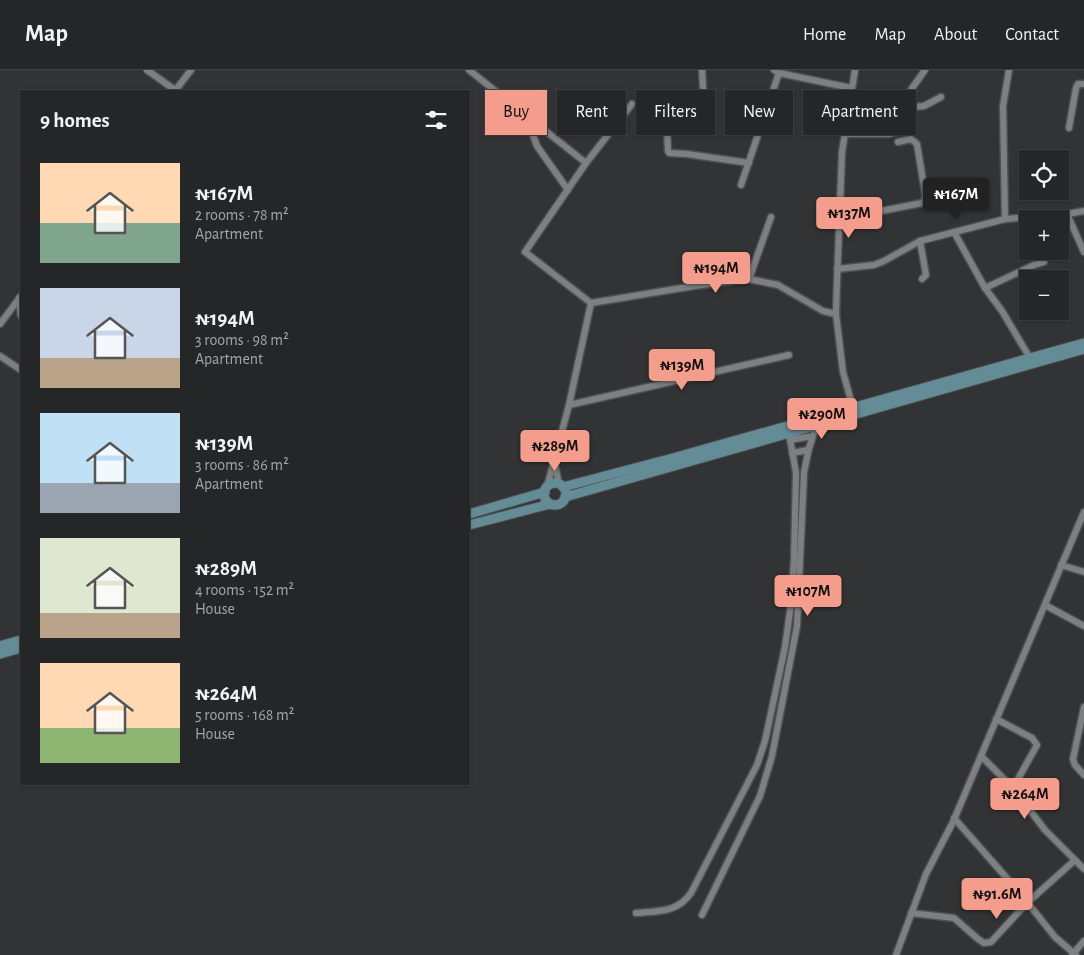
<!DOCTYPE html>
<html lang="en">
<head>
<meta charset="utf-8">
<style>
	:root { --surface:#252628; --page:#313234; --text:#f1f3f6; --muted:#a3a5a8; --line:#424345; --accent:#f49d8d }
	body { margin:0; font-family:"Alegreya Sans",sans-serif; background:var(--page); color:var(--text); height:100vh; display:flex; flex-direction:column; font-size:19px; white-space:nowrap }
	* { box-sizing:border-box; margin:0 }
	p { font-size:16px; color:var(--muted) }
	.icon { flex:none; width:28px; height:28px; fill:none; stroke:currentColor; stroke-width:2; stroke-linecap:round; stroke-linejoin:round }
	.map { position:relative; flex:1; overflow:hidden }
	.details { position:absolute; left:20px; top:20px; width:450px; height:695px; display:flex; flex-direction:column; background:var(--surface); border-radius:0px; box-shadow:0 1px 4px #0004,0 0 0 1px var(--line) }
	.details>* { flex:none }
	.banner { position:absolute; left:485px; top:20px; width:475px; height:45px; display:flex; gap:10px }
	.fabs { position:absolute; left:1019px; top:80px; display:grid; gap:10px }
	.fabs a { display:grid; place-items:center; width:50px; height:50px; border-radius:0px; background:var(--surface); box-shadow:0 1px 4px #0004,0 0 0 1px var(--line); font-size:25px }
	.price { position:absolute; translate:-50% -42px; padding:0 11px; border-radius:5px; background:var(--accent); color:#111; font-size:16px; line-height:32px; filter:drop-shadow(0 1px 2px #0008) }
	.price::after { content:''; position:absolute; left:50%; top:30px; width:15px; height:11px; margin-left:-8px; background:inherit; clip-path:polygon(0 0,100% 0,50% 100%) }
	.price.current { background:#222; color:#fff }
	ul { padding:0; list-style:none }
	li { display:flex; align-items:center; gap:15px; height:125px; padding:0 20px }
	li span { display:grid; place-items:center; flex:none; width:140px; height:100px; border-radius:0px; color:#555 }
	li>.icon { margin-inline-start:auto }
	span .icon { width:60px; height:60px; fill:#fffc; stroke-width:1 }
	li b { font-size:21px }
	h2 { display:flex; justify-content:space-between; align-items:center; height:60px; padding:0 20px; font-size:21px }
	.pill { padding:0 18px; border-radius:0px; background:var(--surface); box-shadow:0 1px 4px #0004,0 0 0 1px var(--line); font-size:18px; line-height:45px }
	.pill.current { background:var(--accent); color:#111 }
	header { display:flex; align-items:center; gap:30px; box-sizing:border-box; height:70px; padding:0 25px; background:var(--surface); border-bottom:1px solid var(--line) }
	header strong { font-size:24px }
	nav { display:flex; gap:28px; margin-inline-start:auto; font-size:18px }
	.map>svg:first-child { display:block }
</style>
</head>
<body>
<header>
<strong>Map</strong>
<nav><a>Home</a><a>Map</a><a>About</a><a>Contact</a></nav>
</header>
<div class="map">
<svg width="1084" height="885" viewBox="0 0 1084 885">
	<rect width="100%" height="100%" fill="#313335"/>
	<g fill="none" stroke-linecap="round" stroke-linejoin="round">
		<g stroke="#4e5052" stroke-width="9">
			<g id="street">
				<path d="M147 0 175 20"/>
				<path d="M469 0 586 93 525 182 591 233 569 335 547 417"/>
				<path d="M702 0 704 35"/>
				<path d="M774 0 779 3 851 18"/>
				<path d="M175 21 191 0"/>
				<path d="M671 33 667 60 668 81 669 83 687 84 749 93"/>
				<path d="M904 38 924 36 941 27"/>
				<path d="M526 46 537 76 568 120"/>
				<path d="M1069 58 1076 18 1078 14H1084"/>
				<path d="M844 64H889L897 62 901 58 905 49 904 38 908 24 925 0"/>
				<path d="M586 93 632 34"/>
				<path d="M741 115 779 3"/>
				<path d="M1067 144 1084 182"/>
				<path d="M840 149 922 133 925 129V123L917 74 911 69 898 72"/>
				<path d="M1005 149 1003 36 1009 0"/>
				<path d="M954 162 985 218 1002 241 1030 288"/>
				<path d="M920 171 926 205 922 209"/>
				<path d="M837 199 874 195 884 191 920 171 1005 149 1067 144 1084 141"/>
				<path d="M749 209 771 147"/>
				<path d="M985 218 1034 195 1044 192"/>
				<path d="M19 228 21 246"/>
				<path d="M591 233 694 216 749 209 778 215 823 241 836 244"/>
				<path d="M0 254 21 226"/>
				<path d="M0 286 21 300"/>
				<path d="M569 335 789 285"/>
				<path d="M853 338 843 302 836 244 837 212 842 82 855 0"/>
				<path d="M790 370 812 366"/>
				<path d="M792 383 808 380"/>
				<path d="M555 395 559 415"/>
				<path d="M1061 495 1084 502"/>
				<path d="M1045 535 1084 556"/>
				<path d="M1084 637 1073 689 1075 695 1084 705"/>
				<path d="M996 649 1032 668 1037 675 1013 718"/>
				<path d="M981 686 1013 718 1045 760 1084 799"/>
				<path d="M954 748 1019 822 1055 867 1076 885"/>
				<path d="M636 843C658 841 677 843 691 823L757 695 765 671 785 577 791 534 794 490 796 403 789 363"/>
				<path d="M911 843 954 848 978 869 984 873 991 872 1027 833 1075 790"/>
				<path d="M702 845 760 726 772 686 797 556 804 403C807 386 810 370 818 354"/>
				<path d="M896 885 926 804 953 752 1084 442"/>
				<path d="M1072 885 1084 871"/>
			</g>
		</g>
		<g stroke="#4e5052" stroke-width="11">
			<g id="secondary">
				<circle cx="555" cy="424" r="11"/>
				<path d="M563 417 673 388 1084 273"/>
				<path d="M565 427 1084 279"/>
				<path d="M469 444 545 422"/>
				<path d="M469 455 550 434"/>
				<path d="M0 576 21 570"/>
				<path d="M0 584 21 578"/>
			</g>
		</g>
		<use href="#street" stroke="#7d8082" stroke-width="6"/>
		<use href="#secondary" stroke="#648c97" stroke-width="9"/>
	</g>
</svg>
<div class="fabs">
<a><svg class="icon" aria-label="locate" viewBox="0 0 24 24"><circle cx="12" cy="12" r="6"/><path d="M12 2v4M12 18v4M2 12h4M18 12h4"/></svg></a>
<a>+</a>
<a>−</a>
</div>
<b class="price current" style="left:956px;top:150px">₦167M</b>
<b class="price" style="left:849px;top:169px">₦137M</b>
<b class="price" style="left:716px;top:224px">₦194M</b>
<b class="price" style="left:682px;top:321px">₦139M</b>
<b class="price" style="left:822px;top:370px">₦290M</b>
<b class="price" style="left:555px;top:402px">₦289M</b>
<b class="price" style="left:808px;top:547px">₦107M</b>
<b class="price" style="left:1025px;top:750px">₦264M</b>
<b class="price" style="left:997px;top:850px">₦91.6M</b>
<div class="banner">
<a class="pill current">Buy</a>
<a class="pill">Rent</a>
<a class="pill">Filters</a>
<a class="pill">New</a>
<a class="pill">Apartment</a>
</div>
<section class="details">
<h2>9 homes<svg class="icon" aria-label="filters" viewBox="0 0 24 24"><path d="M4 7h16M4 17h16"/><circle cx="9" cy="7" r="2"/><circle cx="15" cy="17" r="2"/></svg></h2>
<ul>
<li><span style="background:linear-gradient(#ffd9b3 60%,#7fa58c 0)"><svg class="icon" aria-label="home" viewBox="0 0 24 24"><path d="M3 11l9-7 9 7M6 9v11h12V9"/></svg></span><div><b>₦167M</b><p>2 rooms · 78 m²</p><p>Apartment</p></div></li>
<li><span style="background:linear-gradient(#c9d6e8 70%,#b9a48a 0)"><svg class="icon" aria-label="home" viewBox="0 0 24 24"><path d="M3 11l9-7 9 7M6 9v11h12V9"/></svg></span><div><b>₦194M</b><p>3 rooms · 98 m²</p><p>Apartment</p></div></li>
<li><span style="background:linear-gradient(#bfe0f5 70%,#9aa5b1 0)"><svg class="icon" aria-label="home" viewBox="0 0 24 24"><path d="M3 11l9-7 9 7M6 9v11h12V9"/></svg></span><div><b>₦139M</b><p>3 rooms · 86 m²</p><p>Apartment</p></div></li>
<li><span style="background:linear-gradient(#dfe7d0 75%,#b9a48a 0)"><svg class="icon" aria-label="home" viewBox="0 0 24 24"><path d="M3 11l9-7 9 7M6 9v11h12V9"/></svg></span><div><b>₦289M</b><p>4 rooms · 152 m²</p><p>House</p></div></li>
<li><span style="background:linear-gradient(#ffd9b3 65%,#8fb573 0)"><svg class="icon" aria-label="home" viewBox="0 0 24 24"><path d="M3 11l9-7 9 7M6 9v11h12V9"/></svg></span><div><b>₦264M</b><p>5 rooms · 168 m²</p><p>House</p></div></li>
</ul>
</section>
</div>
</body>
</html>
